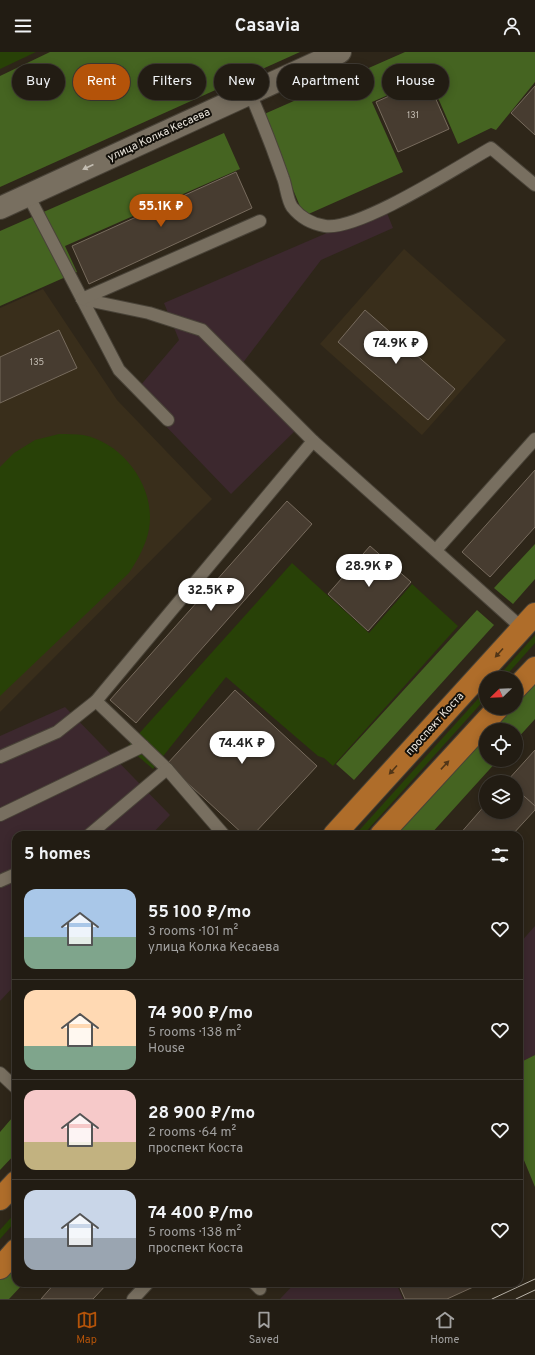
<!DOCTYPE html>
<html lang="en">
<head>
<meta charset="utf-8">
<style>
	:root { --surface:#221c13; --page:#2a251c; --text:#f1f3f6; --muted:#a2a1a0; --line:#3f3a33; --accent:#b45309 }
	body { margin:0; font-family:Overpass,sans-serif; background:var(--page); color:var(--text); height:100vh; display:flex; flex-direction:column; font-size:15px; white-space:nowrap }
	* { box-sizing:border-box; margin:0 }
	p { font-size:13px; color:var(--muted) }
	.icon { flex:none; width:22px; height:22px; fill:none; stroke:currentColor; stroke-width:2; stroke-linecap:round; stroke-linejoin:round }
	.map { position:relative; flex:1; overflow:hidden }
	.drawer { position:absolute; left:12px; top:779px; width:511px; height:456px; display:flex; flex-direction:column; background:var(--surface); border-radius:12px; box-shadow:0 2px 10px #0003,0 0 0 1px var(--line) }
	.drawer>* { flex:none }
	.banner { position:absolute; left:12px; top:12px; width:511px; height:36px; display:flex; gap:8px }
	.needle { width:26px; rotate:247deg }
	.buttons { position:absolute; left:479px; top:619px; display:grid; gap:8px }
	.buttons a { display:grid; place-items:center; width:44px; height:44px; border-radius:50%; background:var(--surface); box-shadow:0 2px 10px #0003,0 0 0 1px var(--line); font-size:20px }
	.price { position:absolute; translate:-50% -34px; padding:0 9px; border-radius:14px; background:#fff; color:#222; font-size:13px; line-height:26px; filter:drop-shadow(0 1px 2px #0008) }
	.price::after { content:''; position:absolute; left:50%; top:24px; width:12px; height:9px; margin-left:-6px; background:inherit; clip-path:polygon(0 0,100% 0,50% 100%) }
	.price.current { background:var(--accent); color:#fff }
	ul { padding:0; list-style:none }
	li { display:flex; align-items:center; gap:12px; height:100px; padding:0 12px }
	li+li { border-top:1px solid var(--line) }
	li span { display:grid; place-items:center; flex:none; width:112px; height:80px; border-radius:12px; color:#555 }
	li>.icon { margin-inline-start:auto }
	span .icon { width:48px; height:48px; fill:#fffc; stroke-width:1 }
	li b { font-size:17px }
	h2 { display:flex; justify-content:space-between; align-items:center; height:48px; padding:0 12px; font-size:17px }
	.chip { padding:0 14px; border-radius:18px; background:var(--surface); box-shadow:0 2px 10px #0003,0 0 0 1px var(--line); font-size:14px; line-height:36px }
	.chip.current { background:var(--accent); color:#fff }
	header { display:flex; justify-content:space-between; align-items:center; height:52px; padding:0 12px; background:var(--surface); font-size:18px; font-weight:700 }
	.tabs { display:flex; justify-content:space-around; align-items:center; height:56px; border-top:1px solid var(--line); background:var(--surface); font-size:11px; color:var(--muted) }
	.tabs a { display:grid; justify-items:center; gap:2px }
	.tabs .current { color:var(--accent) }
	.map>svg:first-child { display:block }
</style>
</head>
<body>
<header><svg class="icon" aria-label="menu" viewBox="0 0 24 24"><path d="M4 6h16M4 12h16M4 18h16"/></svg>Casavia<svg class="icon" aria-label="person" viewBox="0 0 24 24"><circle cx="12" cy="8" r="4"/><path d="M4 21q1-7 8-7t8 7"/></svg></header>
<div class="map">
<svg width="535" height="1247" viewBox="0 0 535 1247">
	<rect width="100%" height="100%" fill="#2e2619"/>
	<g fill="#3c282e">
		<path d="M385 156 393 176 321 208 239 316 299 375 231 442 134 341 179 288 164 251Z"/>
		<path d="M65 655 170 763 151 783H16V932L0 949V684Z"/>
		<path d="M535 874V1003L519 1011V892Z"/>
		<path d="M295 1231H396L403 1247H280Z"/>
	</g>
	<g fill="#392e1b">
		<path d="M404 197 506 288 422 383 320 292Z"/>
		<path d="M43 237 117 348 212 447 0 660V256Z"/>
	</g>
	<g fill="#284107">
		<path d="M0 0H36L0 17Z"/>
		<path d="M59 382C67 382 76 382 83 383 124 391 156 436 149 477 146 493 138 507 129 521L0 644V415L14 401 35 388Z"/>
		<path d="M292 511 369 581 412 532 458 574 333 714 324 706 318 704 226 625 153 717 127 695Z"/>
		<path d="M535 583V591L504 626H497Z"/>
		<path d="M486 638V646L363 783H355Z"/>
		<path d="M16 1160V1169L0 1187V1178Z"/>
	</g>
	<g fill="#456421">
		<path d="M50 0H300L0 135V24Z"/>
		<path d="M405 0H535V30L496 78 491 76 458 92 429 25 372 50 403 120 304 164 262 63Z"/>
		<path d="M224 81 240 117 65 194 77 220 0 254V179Z"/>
		<path d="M535 492V527L513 552 494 536Z"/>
		<path d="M477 558 494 573 354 728 336 712Z"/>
		<path d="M535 623V667L516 688V678H486V708H498L430 783H391L506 656H516V644Z"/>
		<path d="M535 1003V1135L519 1096V1011Z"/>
		<path d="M12 1066 16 1070V1101L0 1118V1080Z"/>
		<path d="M16 1200V1231H24L9 1247H0V1218Z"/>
	</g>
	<g fill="#473c30" stroke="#776b5d">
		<path d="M427 27 449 77 398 100 376 50Z"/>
		<path d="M535 34V83L511 61Z"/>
		<path d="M236 120 252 156 89 232 72 194Z"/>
		<path d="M365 258 455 337 428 368 338 290Z"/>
		<path d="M59 278 77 316 0 351V305Z"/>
		<path d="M535 418V475L490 525 462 500Z"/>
		<path d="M287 449 312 472 136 671 110 648Z"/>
		<path d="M370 494 411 530 368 579 328 542Z"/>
		<path d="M235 638 317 714 253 783H244L167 712Z"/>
		<path d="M535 698V754L516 737V730H509L507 729Z"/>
		<path d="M516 737 535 754V758L512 783H459L486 752V760H516Z"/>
		<path d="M55 1231H108L93 1247H41Z"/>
		<path d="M398 1231H482L447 1247H405Z"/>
	</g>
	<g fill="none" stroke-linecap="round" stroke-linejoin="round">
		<g stroke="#494338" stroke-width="14">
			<g id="service">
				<path d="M250 41C262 69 273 97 283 126 286 133 287 148 292 155 300 165 312 172 325 174 359 179 459 114 491 96L535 133"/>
				<path d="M28 143 119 318 168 368"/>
				<path d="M82 247 149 261 202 278 313 389"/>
				<path d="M82 247 260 169"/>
				<path d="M436 498 535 387"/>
				<path d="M96 649 167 717 224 783"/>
				<path d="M0 705 57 680 96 649 313 389 522 576"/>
				<path d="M0 763 143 694"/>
				<path d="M89 783 167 717"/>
				<path d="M0 829 16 822"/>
				<path d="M0 1021 16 1036"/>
				<path d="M254 1231 260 1237"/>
				<path d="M133 1247 148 1231"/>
			</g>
		</g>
		<g stroke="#494338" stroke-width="24">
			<path id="tertiary" d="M0 156 340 0"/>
		</g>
		<g stroke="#494338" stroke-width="24">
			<g id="primary">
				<path d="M516 636 535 616"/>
				<path d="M334 783 535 562"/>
				<path d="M381 783 498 656"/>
				<path d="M0 1147 16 1130"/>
				<path d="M0 1216 16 1198"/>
			</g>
		</g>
		<use href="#service" stroke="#786f60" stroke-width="12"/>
		<use href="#tertiary" stroke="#786f60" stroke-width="22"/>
		<use href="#primary" stroke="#af6d2a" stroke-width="22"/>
		<g stroke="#bab4aa" stroke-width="1">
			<path d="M492 1247 535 1227"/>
			<path d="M516 1247 535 1238"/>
		</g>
	</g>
	<defs><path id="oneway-solid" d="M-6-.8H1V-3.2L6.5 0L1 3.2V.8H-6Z"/></defs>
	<use fill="#c3bdb2" href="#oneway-solid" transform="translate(88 115) rotate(155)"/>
	<g fill="#513517">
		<use href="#oneway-solid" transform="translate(499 601) rotate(132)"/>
		<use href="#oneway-solid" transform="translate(445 713) rotate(-47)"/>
		<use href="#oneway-solid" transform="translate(393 718) rotate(132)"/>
	</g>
	<g text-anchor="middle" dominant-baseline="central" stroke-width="4" stroke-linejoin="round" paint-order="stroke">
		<g font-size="9" fill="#c3bcb2">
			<text x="413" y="63">131</text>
			<text x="37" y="310">135</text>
		</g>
		<g font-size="11" fill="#ece7de" stroke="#13100a">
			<text transform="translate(159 83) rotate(-25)">улица Колка Кесаева</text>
			<text transform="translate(435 672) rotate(-48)">проспект Коста</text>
		</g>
	</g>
</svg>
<div class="buttons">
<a><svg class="needle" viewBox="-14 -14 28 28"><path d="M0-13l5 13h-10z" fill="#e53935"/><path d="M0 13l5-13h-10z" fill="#a2a1a0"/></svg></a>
<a><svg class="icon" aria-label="locate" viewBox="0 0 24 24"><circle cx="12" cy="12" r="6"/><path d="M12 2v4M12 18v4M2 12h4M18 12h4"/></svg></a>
<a><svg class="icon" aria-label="layers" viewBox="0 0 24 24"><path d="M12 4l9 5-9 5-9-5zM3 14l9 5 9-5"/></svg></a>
</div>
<b class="price current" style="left:161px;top:176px">55.1K ₽</b>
<b class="price" style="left:396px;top:313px">74.9K ₽</b>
<b class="price" style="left:369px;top:536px">28.9K ₽</b>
<b class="price" style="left:211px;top:560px">32.5K ₽</b>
<b class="price" style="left:242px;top:713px">74.4K ₽</b>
<div class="banner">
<a class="chip">Buy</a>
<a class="chip current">Rent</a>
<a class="chip">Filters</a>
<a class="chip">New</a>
<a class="chip">Apartment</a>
<a class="chip">House</a>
</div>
<section class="drawer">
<h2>5 homes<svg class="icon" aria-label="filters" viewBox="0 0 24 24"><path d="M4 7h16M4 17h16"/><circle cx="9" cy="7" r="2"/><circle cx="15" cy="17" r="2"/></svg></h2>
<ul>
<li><span style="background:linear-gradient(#a9c7e8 60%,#7fa58c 0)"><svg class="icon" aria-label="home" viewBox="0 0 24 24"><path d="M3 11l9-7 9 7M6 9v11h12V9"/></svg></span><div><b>55 100 ₽/mo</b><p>3 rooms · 101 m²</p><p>улица Колка Кесаева</p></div><svg class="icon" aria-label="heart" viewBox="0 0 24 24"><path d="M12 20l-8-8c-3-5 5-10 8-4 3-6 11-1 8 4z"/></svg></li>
<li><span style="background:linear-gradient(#ffd9b3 70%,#7fa58c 0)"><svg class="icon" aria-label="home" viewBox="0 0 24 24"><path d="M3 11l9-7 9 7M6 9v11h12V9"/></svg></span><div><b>74 900 ₽/mo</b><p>5 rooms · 138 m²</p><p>House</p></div><svg class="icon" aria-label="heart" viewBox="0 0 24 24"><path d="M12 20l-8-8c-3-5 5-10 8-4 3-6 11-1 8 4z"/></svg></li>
<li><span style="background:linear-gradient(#f6c9c9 65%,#c2b280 0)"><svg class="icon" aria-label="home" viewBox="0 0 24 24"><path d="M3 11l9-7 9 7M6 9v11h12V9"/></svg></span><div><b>28 900 ₽/mo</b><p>2 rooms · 64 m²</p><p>проспект Коста</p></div><svg class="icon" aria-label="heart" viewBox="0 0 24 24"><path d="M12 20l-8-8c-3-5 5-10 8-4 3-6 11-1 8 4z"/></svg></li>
<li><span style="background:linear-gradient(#c9d6e8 60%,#9aa5b1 0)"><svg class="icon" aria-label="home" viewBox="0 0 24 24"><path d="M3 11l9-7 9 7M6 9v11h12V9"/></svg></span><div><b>74 400 ₽/mo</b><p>5 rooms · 138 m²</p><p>проспект Коста</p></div><svg class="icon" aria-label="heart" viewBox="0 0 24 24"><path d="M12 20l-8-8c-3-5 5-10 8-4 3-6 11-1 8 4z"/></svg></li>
</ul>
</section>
</div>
<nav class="tabs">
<a class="current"><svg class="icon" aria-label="map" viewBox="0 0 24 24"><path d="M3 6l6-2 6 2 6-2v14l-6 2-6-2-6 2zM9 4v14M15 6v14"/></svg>Map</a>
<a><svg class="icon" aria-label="saved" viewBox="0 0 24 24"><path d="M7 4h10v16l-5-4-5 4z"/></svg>Saved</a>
<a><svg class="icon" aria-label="home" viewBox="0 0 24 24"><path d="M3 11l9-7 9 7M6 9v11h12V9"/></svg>Home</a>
</nav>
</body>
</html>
